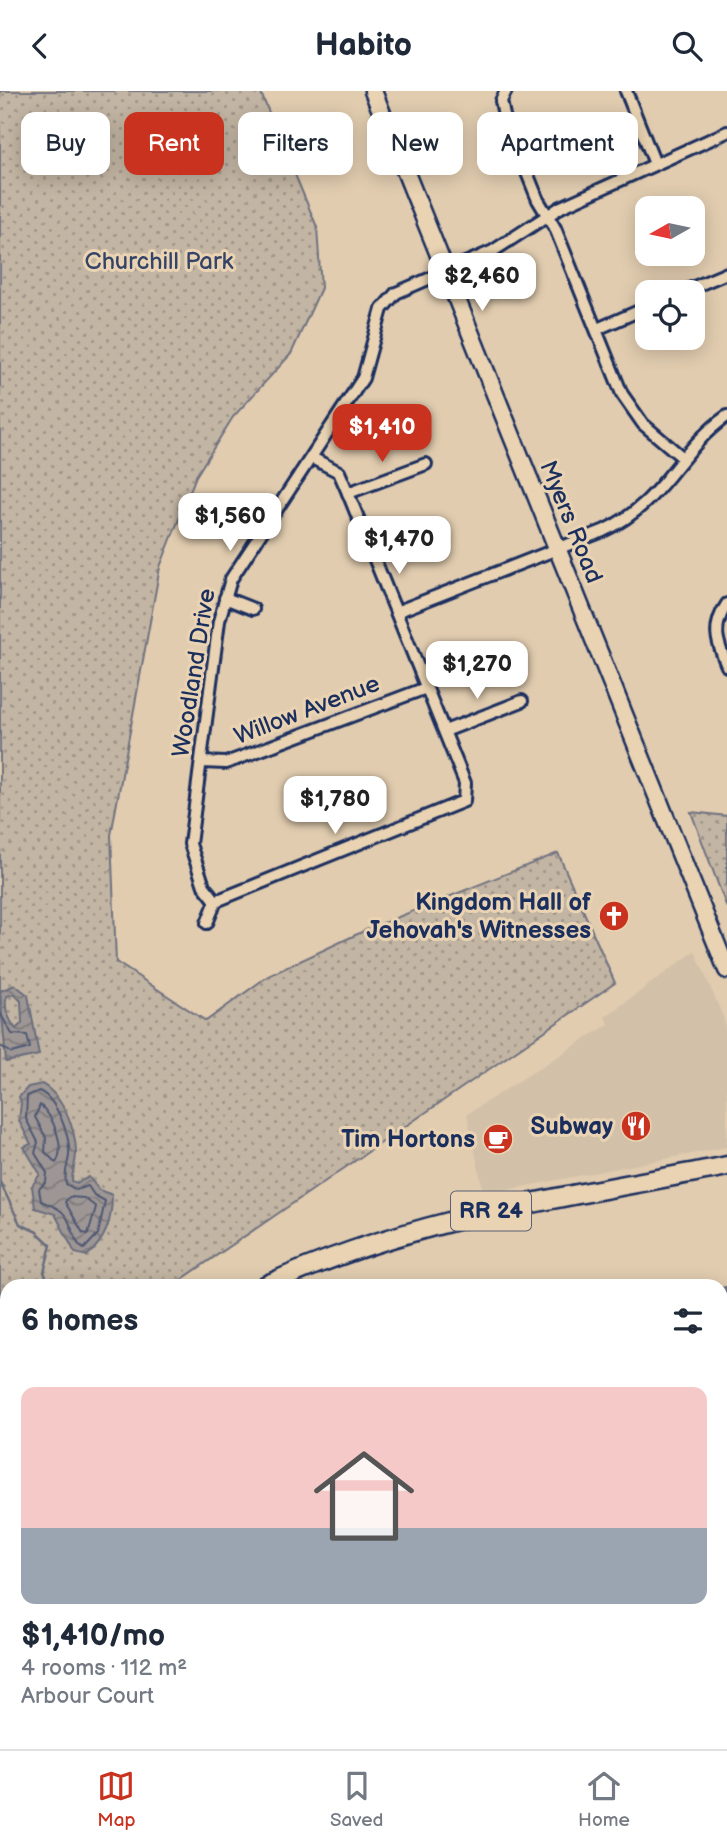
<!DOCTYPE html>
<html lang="en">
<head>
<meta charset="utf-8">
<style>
	:root { --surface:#fff; --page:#f2f2f3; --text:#1f2937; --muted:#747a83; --line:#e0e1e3; --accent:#c8321e }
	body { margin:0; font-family:"Balsamiq Sans",sans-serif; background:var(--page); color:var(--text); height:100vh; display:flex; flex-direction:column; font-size:26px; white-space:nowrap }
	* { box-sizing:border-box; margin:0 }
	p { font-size:23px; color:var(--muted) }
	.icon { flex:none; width:38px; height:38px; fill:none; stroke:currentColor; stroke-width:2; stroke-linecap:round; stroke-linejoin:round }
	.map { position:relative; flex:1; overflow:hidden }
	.side { position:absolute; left:0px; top:1188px; width:728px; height:471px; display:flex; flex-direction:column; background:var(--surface); border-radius:21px 21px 0 0; box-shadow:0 4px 18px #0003 }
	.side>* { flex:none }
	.top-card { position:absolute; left:21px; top:21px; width:686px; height:63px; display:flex; gap:14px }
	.needle { width:46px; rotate:261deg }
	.controls { position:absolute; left:635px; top:105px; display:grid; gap:14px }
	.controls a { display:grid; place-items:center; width:70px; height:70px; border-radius:14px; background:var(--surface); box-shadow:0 4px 18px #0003; font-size:35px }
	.price { position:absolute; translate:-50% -60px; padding:0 16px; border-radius:14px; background:#fff; color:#222; font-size:23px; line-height:46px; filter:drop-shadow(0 2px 4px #0008) }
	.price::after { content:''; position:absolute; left:50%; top:42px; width:21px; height:16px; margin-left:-10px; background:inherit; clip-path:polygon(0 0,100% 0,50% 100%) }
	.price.selected { background:var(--accent); color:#fff }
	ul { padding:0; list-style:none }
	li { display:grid; align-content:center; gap:14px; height:371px; padding:0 21px }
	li+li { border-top:2px solid var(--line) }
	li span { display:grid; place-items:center; height:217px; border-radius:14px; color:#555 }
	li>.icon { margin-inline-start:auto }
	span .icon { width:126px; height:126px; fill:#fffc; stroke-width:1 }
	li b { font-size:30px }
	h2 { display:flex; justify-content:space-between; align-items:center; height:84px; padding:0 21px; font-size:30px }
	.chip { padding:0 24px; border-radius:14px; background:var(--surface); box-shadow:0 4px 18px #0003; font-size:24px; line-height:63px }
	.chip.selected { background:var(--accent); color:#fff }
	header { display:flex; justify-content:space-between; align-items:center; height:91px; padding:0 21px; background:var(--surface); font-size:32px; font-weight:700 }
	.tabs { display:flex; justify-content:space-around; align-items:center; height:98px; border-top:2px solid var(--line); background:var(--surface); font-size:19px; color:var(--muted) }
	.tabs a { display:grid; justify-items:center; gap:4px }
	.tabs .selected { color:var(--accent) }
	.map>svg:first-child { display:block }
</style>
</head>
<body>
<header><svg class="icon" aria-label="back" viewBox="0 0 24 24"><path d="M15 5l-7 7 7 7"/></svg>Habito<svg class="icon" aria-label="search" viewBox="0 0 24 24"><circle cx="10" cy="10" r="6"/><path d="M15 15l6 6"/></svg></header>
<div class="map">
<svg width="727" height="1658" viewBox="0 0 727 1658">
	<defs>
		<pattern id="forest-crowns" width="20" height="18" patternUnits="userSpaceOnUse" patternTransform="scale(1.75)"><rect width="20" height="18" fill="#c3b5a3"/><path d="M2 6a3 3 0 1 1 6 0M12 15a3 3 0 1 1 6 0" fill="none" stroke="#9e9488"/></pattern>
		<pattern id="park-dots" width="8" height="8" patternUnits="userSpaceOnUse" patternTransform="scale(1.75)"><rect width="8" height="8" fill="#c3b5a3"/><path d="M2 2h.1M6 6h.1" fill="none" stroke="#9e9488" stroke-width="1.8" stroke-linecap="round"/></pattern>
		<pattern id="water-waves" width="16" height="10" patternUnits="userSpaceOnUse" patternTransform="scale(1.75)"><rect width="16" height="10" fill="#9d9694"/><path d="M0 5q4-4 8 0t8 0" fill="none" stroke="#7f7b7c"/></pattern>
	</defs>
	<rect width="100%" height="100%" fill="#e1ccaf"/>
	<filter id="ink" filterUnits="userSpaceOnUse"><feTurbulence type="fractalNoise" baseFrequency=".0143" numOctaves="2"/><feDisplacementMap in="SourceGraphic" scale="14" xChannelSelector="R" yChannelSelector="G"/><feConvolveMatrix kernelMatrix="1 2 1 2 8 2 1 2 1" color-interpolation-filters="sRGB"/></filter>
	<g filter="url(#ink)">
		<path fill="#d2c0a9" d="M695 860 724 928 727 947V1056L484 1103 467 1023 609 933 605 926Z"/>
		<g fill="url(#forest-crowns)" stroke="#6f7280" stroke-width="2">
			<path d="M4 1278 7 1307 0 1310V1280Z"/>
			<path d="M727 1456V1628L721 1629V1463L722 1457Z"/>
		</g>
		<g fill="url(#park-dots)" stroke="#6f7280" stroke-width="2">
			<path d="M0 0H260L317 136 321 197 291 263 233 326 196 385 160 476 111 744 116 871 206 930 268 885 366 839 558 762 615 892 172 1195H7V1234L0 1218Z"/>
			<path d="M691 721 727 725V817Z"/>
		</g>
		<g fill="url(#water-waves)" stroke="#696d7e" stroke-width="2" fill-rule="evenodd">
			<path d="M15 894 28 904 39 964 6 971 0 900ZM14 903 21 910 22 932 16 938C9 929 3 916 7 905Z"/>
			<path d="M42 993C63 1005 76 1039 76 1062 76 1072 72 1080 72 1090L77 1092 89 1086 99 1099 112 1104C112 1130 106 1148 87 1165L75 1162 55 1123 35 1117 32 1095 40 1083 24 1056 31 1053 19 1030 21 1012 19 1006 28 996Z"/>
			<path d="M726 1196 727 1262 721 1263V1197Z"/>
			<path d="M0 1563 7 1565V1652H721V1629L727 1628V1658H0Z"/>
		</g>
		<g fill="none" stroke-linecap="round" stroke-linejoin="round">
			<g stroke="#4f5874" stroke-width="2">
				<path d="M0 922 12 943 27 944 30 957 12 962 0 955"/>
				<path d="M39 1000C57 1008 71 1046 69 1065 67 1076 64 1083 66 1093L76 1099 88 1095 94 1104 105 1110 98 1143 84 1158C73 1152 73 1134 65 1124 58 1115 49 1114 41 1110L39 1098 46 1091 47 1082 35 1062 38 1051 26 1028 27 1005Z"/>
				<path d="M40 1014C53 1025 66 1056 56 1072L45 1061 46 1047 35 1026Z"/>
				<path d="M69 1106 84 1107 96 1116 88 1143 83 1142 65 1111Z"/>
			</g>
			<path stroke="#696d7e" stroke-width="2.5" d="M0 1091 20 1133 37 1141 51 1154 44 1181 50 1195"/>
			<g stroke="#1b2f5e" stroke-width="16">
				<g id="minor">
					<path d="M506 0 501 10 504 25 538 109 555 137 622 303 643 333 683 367"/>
					<path d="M626 0 655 73"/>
					<path d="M682 201 727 182"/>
					<path d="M597 238 648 216"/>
					<path d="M348 402 426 373"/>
					<path d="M225 507 253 518"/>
					<path d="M727 513C711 536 717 551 727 575"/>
					<path d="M396 521 603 440C664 412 676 361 727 325"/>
					<path d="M445 640 522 610"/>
					<path d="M201 671 226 672 426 597"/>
					<path d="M216 810 204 795 190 753 219 530 231 488 363 287 382 218 396 202 493 160 561 116 727 41"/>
					<path d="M207 832 216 810 464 710 465 692 348 402 339 381 312 367"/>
				</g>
			</g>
			<g stroke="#1b2f5e" stroke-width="21">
				<path id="secondary" d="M373 0 727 879"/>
			</g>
			<g stroke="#1b2f5e" stroke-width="23">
				<g id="primary">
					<path d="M265 1195C413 1126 568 1106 727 1075"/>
					<path d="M0 1349 7 1346"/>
				</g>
			</g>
			<use href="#minor" stroke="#e9d3b2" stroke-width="10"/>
			<use href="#secondary" stroke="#e9d3b2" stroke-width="16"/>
			<use href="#primary" stroke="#e9d3b2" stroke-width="18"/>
		</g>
	</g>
	<defs>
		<g id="church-disc" transform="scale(1.575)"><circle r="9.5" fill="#c8321e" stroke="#e9d3b2"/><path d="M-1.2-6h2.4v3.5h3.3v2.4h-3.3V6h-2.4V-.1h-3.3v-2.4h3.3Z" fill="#fff"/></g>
		<g id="restaurant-disc" transform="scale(1.575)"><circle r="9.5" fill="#c8321e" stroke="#e9d3b2"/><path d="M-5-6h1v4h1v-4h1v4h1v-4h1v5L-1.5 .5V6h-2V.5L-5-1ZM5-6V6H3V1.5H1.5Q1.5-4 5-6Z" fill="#fff"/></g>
		<g id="cafe-disc" transform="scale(1.575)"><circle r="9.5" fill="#c8321e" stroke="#e9d3b2"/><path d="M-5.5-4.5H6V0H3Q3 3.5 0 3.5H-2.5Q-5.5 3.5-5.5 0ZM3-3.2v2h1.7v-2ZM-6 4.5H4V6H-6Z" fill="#fff"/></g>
	</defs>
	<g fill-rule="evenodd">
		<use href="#church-disc" x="614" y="825"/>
		<use href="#restaurant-disc" x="636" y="1035"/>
		<use href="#cafe-disc" x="498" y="1048"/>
	</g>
	<g text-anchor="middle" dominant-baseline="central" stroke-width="6" stroke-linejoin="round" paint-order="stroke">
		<rect fill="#e9d3b2" stroke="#596077" stroke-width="2" x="451" y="1100.5" width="80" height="39" rx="5"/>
		<g font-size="23" font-weight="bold" fill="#1b2f5e">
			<text x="491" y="1120">RR 24</text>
		</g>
		<g font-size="24" fill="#344368" stroke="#e9d3b2">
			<text x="159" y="170">Churchill Park</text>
		</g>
		<g font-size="24" fill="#1b2f5e" stroke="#e9d3b2">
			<text transform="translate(571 431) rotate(68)">Myers Road</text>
			<text transform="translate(194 582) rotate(-81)">Woodland Drive</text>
			<text transform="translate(307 619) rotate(-21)">Willow Avenue</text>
		</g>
		<g font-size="24" font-weight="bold" fill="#1b2f5e" stroke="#e9d3b2" text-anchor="end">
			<text x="591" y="811">Kingdom Hall of<tspan x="591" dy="28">Jehovah's Witnesses</tspan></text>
			<text x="613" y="1035">Subway</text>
			<text x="475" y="1048">Tim Hortons</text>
		</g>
	</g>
</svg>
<div class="controls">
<a><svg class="needle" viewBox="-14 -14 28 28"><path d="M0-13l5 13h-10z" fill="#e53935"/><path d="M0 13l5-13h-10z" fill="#747a83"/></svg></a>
<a><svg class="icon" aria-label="locate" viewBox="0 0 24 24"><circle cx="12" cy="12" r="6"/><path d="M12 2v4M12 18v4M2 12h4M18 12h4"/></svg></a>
</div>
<b class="price" style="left:482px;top:222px">$2,460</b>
<b class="price selected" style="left:382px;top:373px">$1,410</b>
<b class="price" style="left:230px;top:462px">$1,560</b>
<b class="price" style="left:399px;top:485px">$1,470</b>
<b class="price" style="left:477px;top:610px">$1,270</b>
<b class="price" style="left:335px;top:745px">$1,780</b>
<div class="top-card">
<a class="chip">Buy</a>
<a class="chip selected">Rent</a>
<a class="chip">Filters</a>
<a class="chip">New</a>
<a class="chip">Apartment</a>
</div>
<section class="side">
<h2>6 homes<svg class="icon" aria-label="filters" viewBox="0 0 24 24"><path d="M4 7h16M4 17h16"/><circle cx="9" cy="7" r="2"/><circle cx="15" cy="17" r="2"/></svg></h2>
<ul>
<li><span style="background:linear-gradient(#f6c9c9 65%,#9aa5b1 0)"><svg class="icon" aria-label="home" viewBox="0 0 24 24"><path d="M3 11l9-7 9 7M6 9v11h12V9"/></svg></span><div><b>$1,410/mo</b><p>4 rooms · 112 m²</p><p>Arbour Court</p></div></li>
</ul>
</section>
</div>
<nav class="tabs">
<a class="selected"><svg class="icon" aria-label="map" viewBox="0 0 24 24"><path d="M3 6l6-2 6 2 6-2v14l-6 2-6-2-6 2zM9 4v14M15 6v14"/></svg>Map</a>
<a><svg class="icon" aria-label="saved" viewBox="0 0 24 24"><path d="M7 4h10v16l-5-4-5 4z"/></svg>Saved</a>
<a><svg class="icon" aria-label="home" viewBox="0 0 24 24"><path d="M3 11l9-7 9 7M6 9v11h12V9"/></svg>Home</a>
</nav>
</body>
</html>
